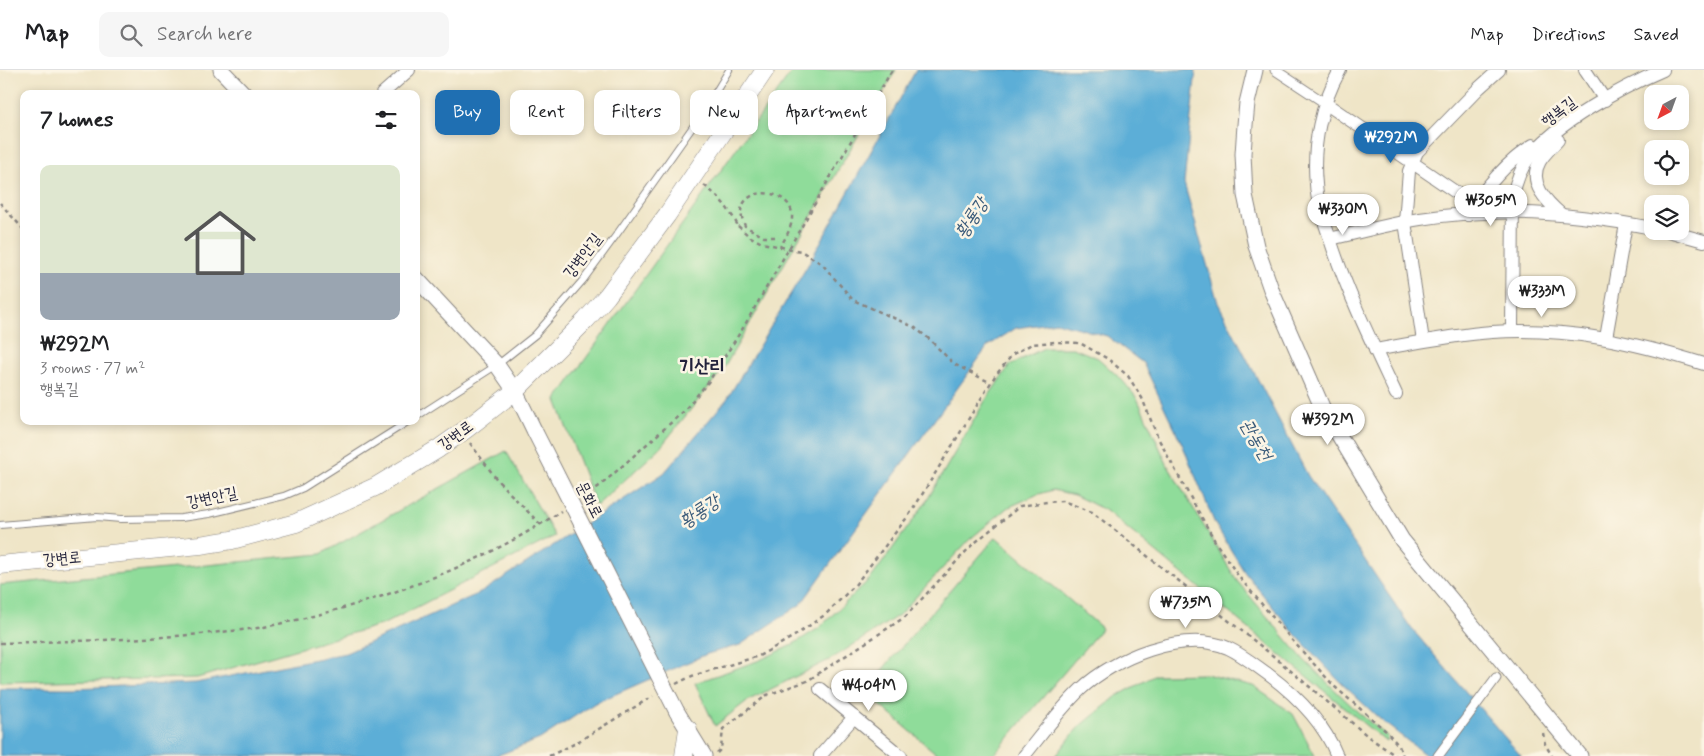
<!DOCTYPE html>
<html lang="en">
<head>
<meta charset="utf-8">
<style>
	:root { --surface:#fff; --page:#f6f6f6; --text:#202124; --muted:#757577; --line:#e0e0e0; --accent:#1f6fb2 }
	body { margin:0; font-family:Mynerve,"Poor Story",sans-serif; background:var(--page); color:var(--text); height:100vh; display:flex; flex-direction:column; font-size:19px; white-space:nowrap }
	* { box-sizing:border-box; margin:0 }
	p { font-size:16px; color:var(--muted) }
	.icon { flex:none; width:28px; height:28px; fill:none; stroke:currentColor; stroke-width:2; stroke-linecap:round; stroke-linejoin:round }
	.map { position:relative; flex:1; overflow:hidden }
	.details { position:absolute; left:20px; top:20px; width:400px; height:335px; display:flex; flex-direction:column; background:var(--surface); border-radius:10px; box-shadow:0 2px 8px #0003 }
	.details>* { flex:none }
	.top-card { position:absolute; left:435px; top:20px; width:475px; height:45px; display:flex; gap:10px }
	.needle { width:32px; rotate:221deg }
	.controls { position:absolute; left:1644px; top:15px; display:grid; gap:10px }
	.controls a { display:grid; place-items:center; width:45px; height:45px; border-radius:10px; background:var(--surface); box-shadow:0 2px 8px #0003; font-size:25px }
	.price { position:absolute; translate:-50% -42px; padding:0 11px; border-radius:18px; background:#fff; color:#222; font-size:16px; line-height:32px; filter:drop-shadow(0 1px 2px #0008) }
	.price::after { content:''; position:absolute; left:50%; top:30px; width:15px; height:11px; margin-left:-8px; background:inherit; clip-path:polygon(0 0,100% 0,50% 100%) }
	.price.active { background:var(--accent); color:#fff }
	ul { padding:0; list-style:none }
	li { display:grid; align-content:center; gap:10px; height:265px; padding:0 20px }
	li+li { border-top:1px solid var(--line) }
	li span { display:grid; place-items:center; height:155px; border-radius:10px; color:#555 }
	li>.icon { margin-inline-start:auto }
	span .icon { width:90px; height:90px; fill:#fffc; stroke-width:1 }
	li b { font-size:21px }
	h2 { display:flex; justify-content:space-between; align-items:center; height:60px; padding:0 20px; font-size:21px }
	.chip { padding:0 18px; border-radius:10px; background:var(--surface); box-shadow:0 2px 8px #0003; font-size:18px; line-height:45px }
	.chip.active { background:var(--accent); color:#fff }
	header { display:flex; align-items:center; gap:30px; box-sizing:border-box; height:70px; padding:0 25px; background:var(--surface); border-bottom:1px solid var(--line) }
	header strong { font-size:24px }
	nav { display:flex; gap:28px; margin-inline-start:auto; font-size:18px }
	.search { width:350px; height:45px; background:var(--page); display:flex; align-items:center; gap:12px; box-sizing:border-box; padding:0 18px; border-radius:10px; color:var(--muted); font-size:19px }
	.map>svg:first-child { display:block }
</style>
</head>
<body>
<header>
<strong>Map</strong>
<div class="search"><svg class="icon" aria-label="search" viewBox="0 0 24 24"><circle cx="10" cy="10" r="6"/><path d="M15 15l6 6"/></svg>Search here</div>
<nav><a>Map</a><a>Directions</a><a>Saved</a></nav>
</header>
<div class="map">
<svg width="1704" height="686" viewBox="0 0 1704 686">
	<rect width="100%" height="100%" fill="#fcf5e5"/>
	<filter id="ink" filterUnits="userSpaceOnUse"><feTurbulence type="fractalNoise" baseFrequency=".02" numOctaves="2"/><feDisplacementMap in="SourceGraphic" scale="10" xChannelSelector="R" yChannelSelector="G"/><feConvolveMatrix kernelMatrix="1 2 1 2 8 2 1 2 1" color-interpolation-filters="sRGB"/></filter>
	<filter id="wash" filterUnits="userSpaceOnUse"><feTurbulence type="fractalNoise" baseFrequency=".0096" numOctaves="4" result="noise"/><feDisplacementMap in="SourceGraphic" scale="20" xChannelSelector="R" yChannelSelector="G"/><feGaussianBlur stdDeviation="1.12" result="paint"/><feColorMatrix in="noise" values="0 0 0 0 0 0 0 0 0 0 0 0 0 0 0 0 0 1.4 0 .05"/><feComposite in="paint" operator="in"/></filter>
	<g filter="url(#wash)">
		<rect width="100%" height="100%" fill="#efe5c7"/>
		<g fill="#8fdc9a" stroke="#587f6a">
			<path d="M793 0H896L724 298 659 379 596 436 556 330Z"/>
			<path d="M1044 278H1073L1098 288 1123 311 1137 328 1168 396 1237 511 1304 590 1359 643 1387 666 1386 672 1105 440 1074 425 1053 420 1036 425 1007 438 969 470 899 545 833 588 747 631 715 656 695 613 760 590 790 576 819 558 872 507 926 432 985 331 1010 295Z"/>
			<path d="M506 381 555 466 384 554 197 608 0 612V515L321 484Z"/>
			<path d="M996 467 1102 558 993 686H939L864 621Z"/>
			<path d="M1206 604 1253 616 1293 644 1315 686H1056L1077 659 1117 626 1156 605Z"/>
		</g>
		<path fill="#5caed7" stroke="#3f6889" d="M916 0H1196L1184 113 1218 233 1308 406 1411 558 1521 686H1427L1382 651 1339 611 1294 563 1245 503 1215 454 1183 376 1143 293 1107 266 1056 252 1016 258 988 276 801 534 740 575 707 584 595 633 540 669 496 686H0V618H74L196 613 346 583 482 522 664 403 727 329 808 195Z"/>
	</g>
	<g filter="url(#ink)">
		<g fill="none" stroke-linecap="round" stroke-linejoin="round">
			<g stroke="#888481" stroke-width="8">
				<g id="service">
					<path d="M416 347 497 295 535 265 584 209 617 164 706 38 729 0"/>
					<path d="M0 455 97 447 121 449 181 448 209 444 284 426 303 418 409 351"/>
				</g>
			</g>
			<g stroke="#888481" stroke-width="11">
				<g id="pedestrian">
					<path d="M1275 0 1325 33"/>
					<path d="M1438 686 1496 608"/>
				</g>
			</g>
			<g stroke="#888481" stroke-width="14">
				<g id="minor">
					<path d="M1340 0C1321 34 1312 75 1316 114 1317 133 1324 151 1330 169 1347 222 1372 273 1396 324"/>
					<path d="M1585 0 1605 30"/>
					<path d="M382 24 409 0"/>
					<path d="M1325 33 1457 123 1468 145"/>
					<path d="M1558 70C1552 77 1545 83 1540 91 1527 113 1547 132 1562 145"/>
					<path d="M1468 145C1482 120 1509 90 1533 75"/>
					<path d="M1668 161 1704 171"/>
					<path d="M1330 169C1360 162 1389 154 1420 149 1496 137 1577 143 1652 158"/>
					<path d="M1512 261 1513 125C1516 112 1520 100 1528 89 1554 54 1623 17 1663 0"/>
					<path d="M1606 268 1626 154"/>
					<path d="M1423 271 1405 152 1409 101 1417 82 1479 18 1499 0"/>
					<path d="M1375 280C1414 273 1452 265 1492 262 1567 257 1633 272 1704 294"/>
					<path d="M820 619 901 686"/>
					<path d="M820 686 854 647"/>
					<path d="M1024 686C1042 664 1060 639 1081 619 1114 588 1183 559 1228 578 1243 585 1256 596 1269 605 1297 626 1324 653 1337 686"/>
				</g>
			</g>
			<g stroke="#888481" stroke-width="17">
				<g id="tertiary">
					<path d="M221 0 244 24"/>
					<path d="M1255 0 1247 33 1245 55 1243 84 1245 125 1256 176 1272 222 1322 337 1402 470 1580 686"/>
					<path d="M416 208 497 295 515 321 535 362"/>
					<path d="M677 642 704 686"/>
				</g>
			</g>
			<g stroke="#888481" stroke-width="19">
				<g id="secondary">
					<path d="M0 495 200 475 232 470 296 453 375 417 438 379 465 360 515 321 586 250 607 226 667 145 765 0"/>
					<path d="M684 686 688 659"/>
				</g>
			</g>
			<g stroke="#888481" stroke-width="2.5" stroke-dasharray="4 4" stroke-linecap="butt">
				<path d="M704 115C720 128 728 137 738 156"/>
				<path d="M0 133 24 160"/>
				<path d="M775 167H764L745 156C743 151 741 146 741 141 745 114 790 120 792 144 793 156 786 167 780 177"/>
				<path d="M470 373 498 411 541 455"/>
				<path d="M583 427 601 415 683 342 709 311 743 258 892 0"/>
				<path d="M0 573C70 571 141 570 211 563 229 561 247 560 264 557 368 536 473 500 561 441"/>
				<path d="M676 614 692 606 759 586 796 565 826 544 855 515 912 441 995 306 1013 284 1032 274 1055 272 1080 273 1108 289 1128 306 1142 328 1158 368 1183 414 1216 473 1239 507 1291 569 1335 617 1387 662 1399 676 1403 686"/>
				<path d="M1543 663 1545 674 1552 686"/>
				<path d="M717 683 721 679 723 659 767 625 807 611 905 547 972 475 1020 436 1047 432 1063 431 1092 442 1272 585 1370 668 1396 686"/>
				<path d="M549 686 574 674 653 626"/>
			</g>
			<use href="#service" stroke="#fff" stroke-width="6"/>
			<use href="#pedestrian" stroke="#fff" stroke-width="9"/>
			<use href="#minor" stroke="#fff" stroke-width="12"/>
			<use href="#tertiary" stroke="#fff" stroke-width="15"/>
			<use href="#secondary" stroke="#fff" stroke-width="18"/>
			<g stroke="#888481" stroke-width="17" stroke-linecap="butt">
				<path id="tertiary-bridge" d="M535 362 677 642"/>
			</g>
			<path stroke="#888481" stroke-width="2.5" stroke-dasharray="4 4" stroke-linecap="butt" d="M738 156 749 166 762 173 801 181 822 194 853 230 914 257 928 268 954 294 991 313"/>
			<use href="#tertiary-bridge" stroke="#fff" stroke-width="15"/>
		</g>
	</g>
	<g text-anchor="middle" dominant-baseline="central" stroke-width="5" stroke-linejoin="round" paint-order="stroke">
		<g font-size="16" fill="#22223b" stroke="#fcf5e5">
			<text transform="translate(1559 42) rotate(-37)">행복길</text>
			<text transform="translate(583 186) rotate(-53)">강변안길</text>
			<text transform="translate(456 366) rotate(-36)">강변로</text>
			<text transform="translate(212 428) rotate(-12)">강변안길</text>
			<text transform="translate(589 430) rotate(63)">문화로</text>
			<text transform="translate(62 489) rotate(-5)">강변로</text>
		</g>
		<g font-size="18" font-style="italic" fill="#395a79" stroke="#fcf5e5">
			<text transform="translate(972 148) rotate(-57)">황룡강</text>
			<text transform="translate(1256 370) rotate(60)">관동천</text>
			<text transform="translate(700 442) rotate(-34)">황룡강</text>
		</g>
		<g font-size="19" font-weight="bold" fill="#22223b" stroke="#fcf5e5">
			<text x="702" y="296">기산리</text>
		</g>
	</g>
</svg>
<div class="controls">
<a><svg class="needle" viewBox="-14 -14 28 28"><path d="M0-13l5 13h-10z" fill="#e53935"/><path d="M0 13l5-13h-10z" fill="#757577"/></svg></a>
<a><svg class="icon" aria-label="locate" viewBox="0 0 24 24"><circle cx="12" cy="12" r="6"/><path d="M12 2v4M12 18v4M2 12h4M18 12h4"/></svg></a>
<a><svg class="icon" aria-label="layers" viewBox="0 0 24 24"><path d="M12 4l9 5-9 5-9-5zM3 14l9 5 9-5"/></svg></a>
</div>
<b class="price active" style="left:1391px;top:94px">₩292M</b>
<b class="price" style="left:1491px;top:157px">₩305M</b>
<b class="price" style="left:1343px;top:166px">₩330M</b>
<b class="price" style="left:1542px;top:248px">₩333M</b>
<b class="price" style="left:1328px;top:376px">₩392M</b>
<b class="price" style="left:1186px;top:559px">₩735M</b>
<b class="price" style="left:869px;top:642px">₩404M</b>
<div class="top-card">
<a class="chip active">Buy</a>
<a class="chip">Rent</a>
<a class="chip">Filters</a>
<a class="chip">New</a>
<a class="chip">Apartment</a>
</div>
<section class="details">
<h2>7 homes<svg class="icon" aria-label="filters" viewBox="0 0 24 24"><path d="M4 7h16M4 17h16"/><circle cx="9" cy="7" r="2"/><circle cx="15" cy="17" r="2"/></svg></h2>
<ul>
<li><span style="background:linear-gradient(#dfe7d0 70%,#9aa5b1 0)"><svg class="icon" aria-label="home" viewBox="0 0 24 24"><path d="M3 11l9-7 9 7M6 9v11h12V9"/></svg></span><div><b>₩292M</b><p>3 rooms · 77 m²</p><p>행복길</p></div></li>
</ul>
</section>
</div>
</body>
</html>
